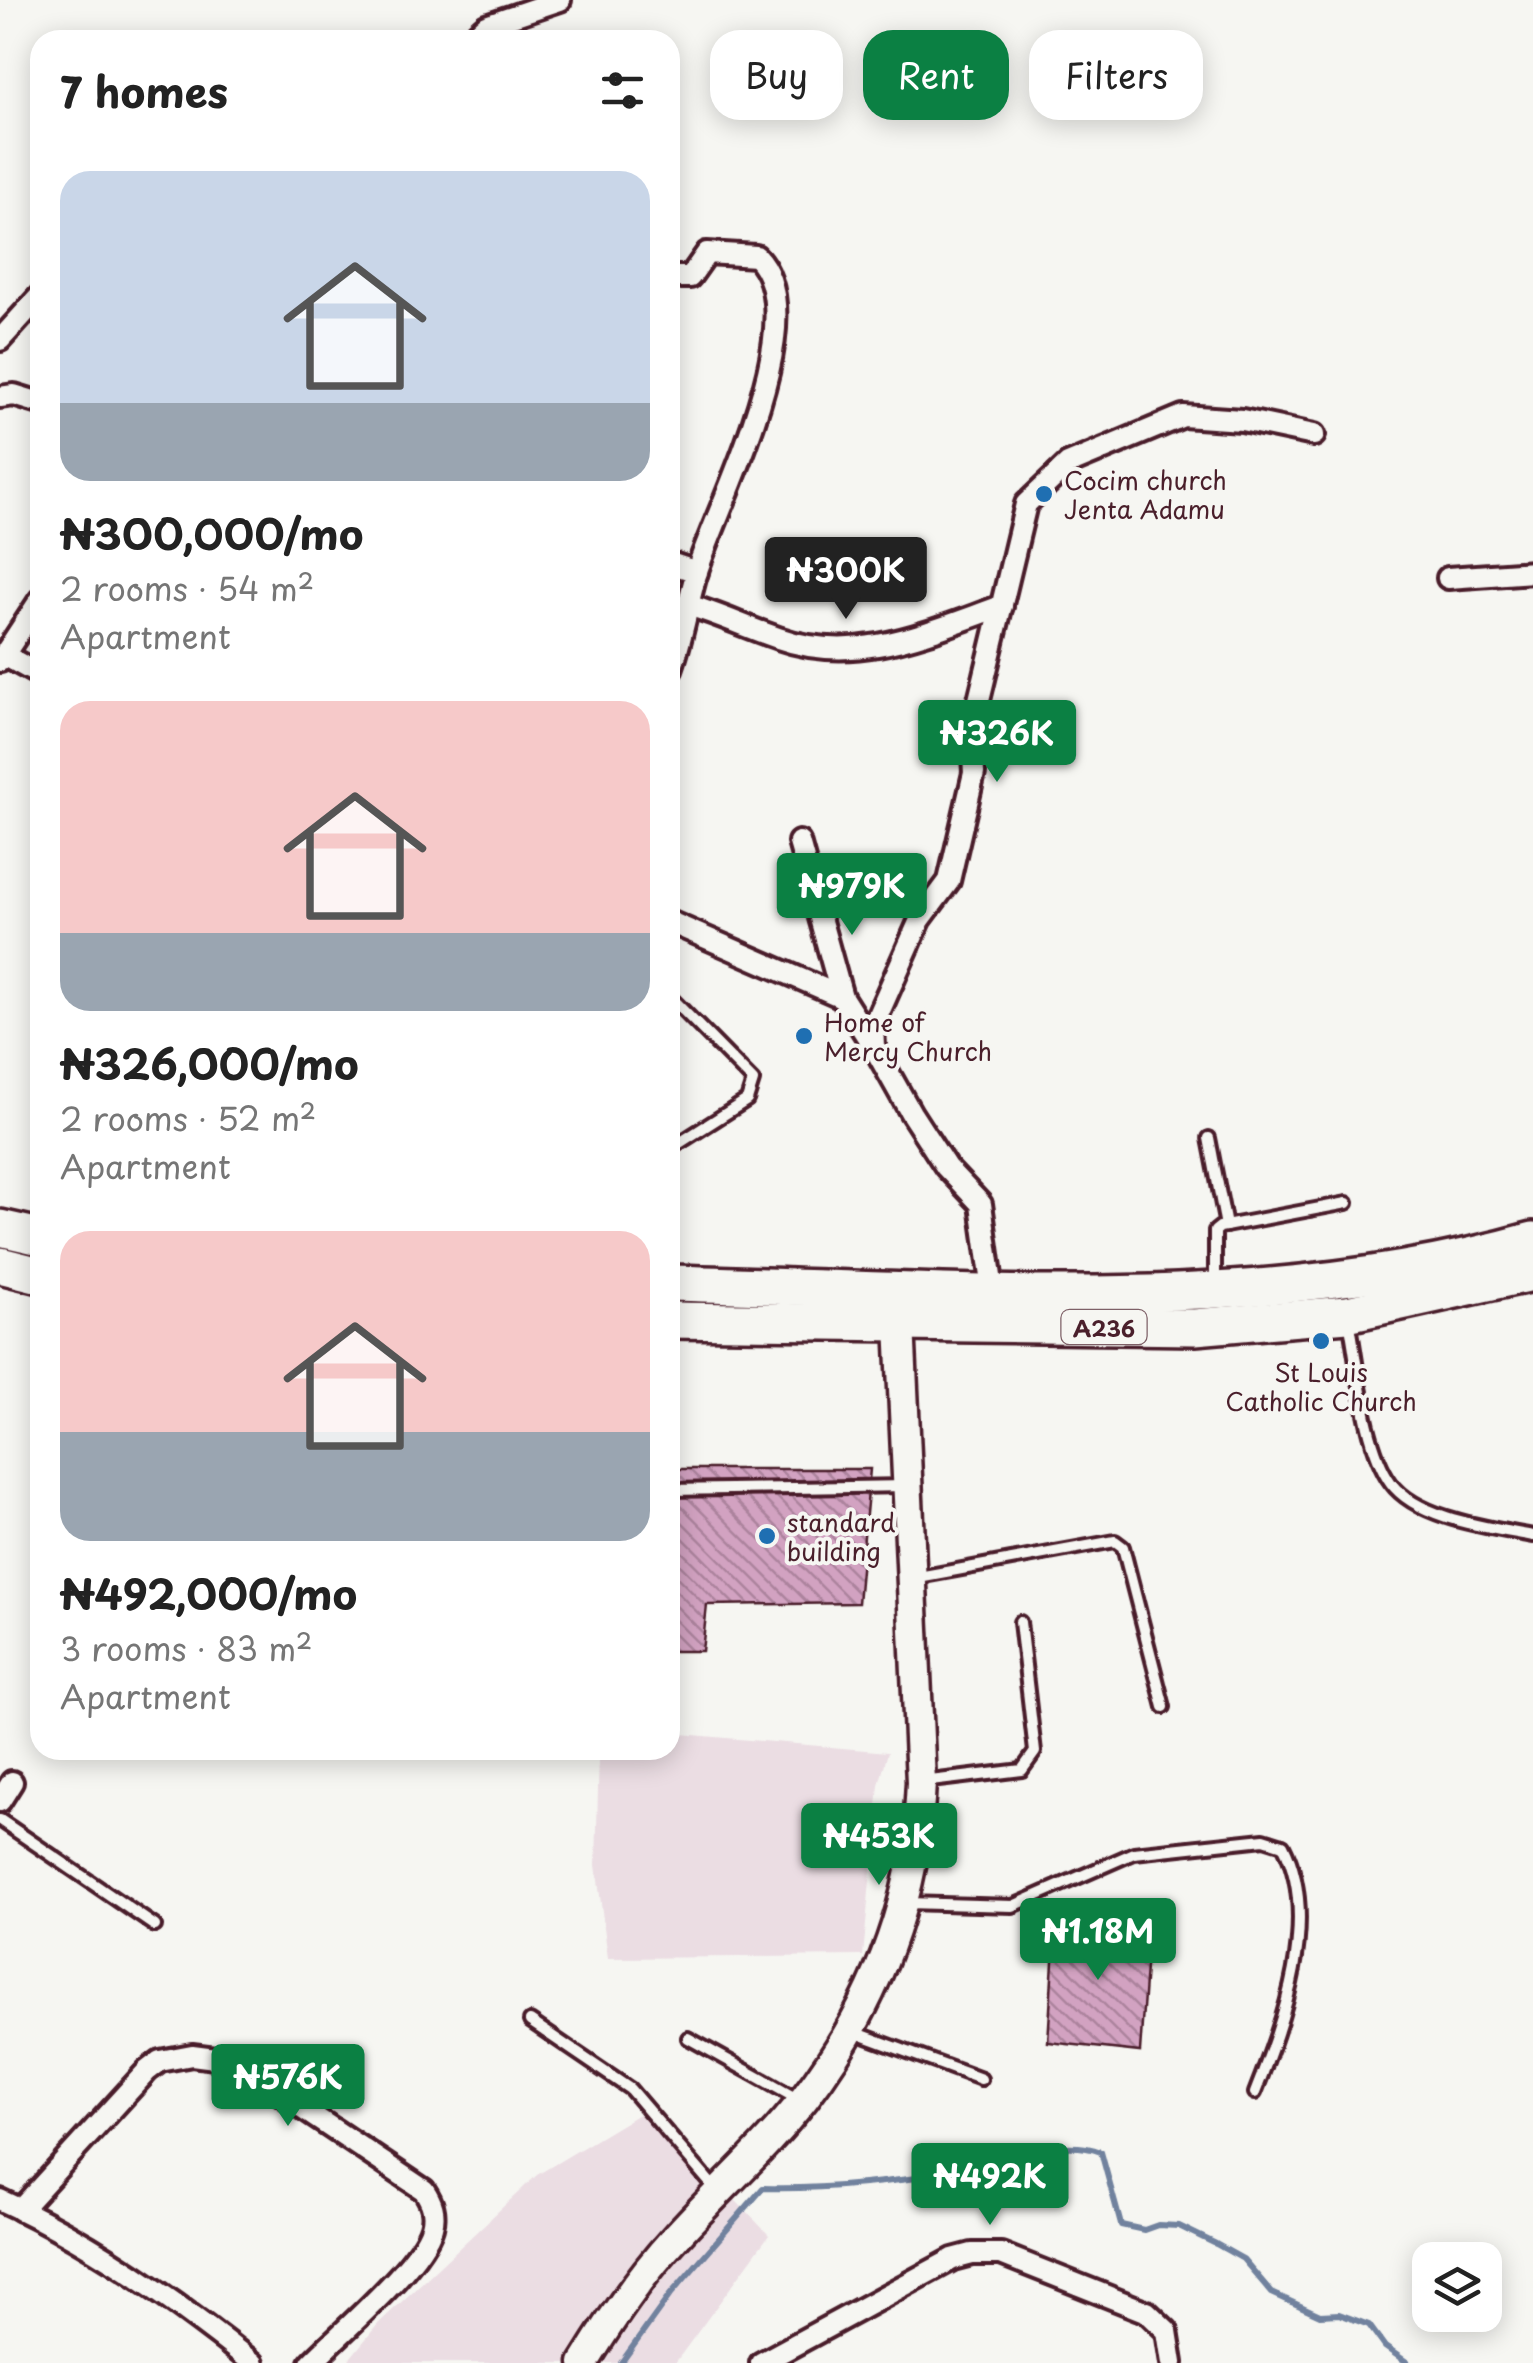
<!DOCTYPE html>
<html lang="en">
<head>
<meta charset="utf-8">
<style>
	:root { --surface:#fff; --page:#f6f6f6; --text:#222; --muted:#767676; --accent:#0b8043 }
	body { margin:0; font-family:"Playpen Sans",sans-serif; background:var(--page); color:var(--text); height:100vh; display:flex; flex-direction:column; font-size:38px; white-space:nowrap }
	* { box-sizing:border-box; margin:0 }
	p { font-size:32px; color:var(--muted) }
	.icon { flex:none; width:55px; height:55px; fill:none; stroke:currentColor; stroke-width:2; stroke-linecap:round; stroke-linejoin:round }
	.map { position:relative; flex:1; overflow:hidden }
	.panel { position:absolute; left:30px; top:30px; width:650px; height:1730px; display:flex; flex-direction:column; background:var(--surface); border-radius:30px; box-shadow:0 5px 25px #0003 }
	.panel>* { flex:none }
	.top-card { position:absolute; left:710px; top:30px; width:672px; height:90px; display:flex; gap:20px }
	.controls { position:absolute; left:1412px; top:2242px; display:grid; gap:20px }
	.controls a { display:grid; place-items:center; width:90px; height:90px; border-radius:20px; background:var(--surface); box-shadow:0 5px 25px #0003; font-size:50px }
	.price { position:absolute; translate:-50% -85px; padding:0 22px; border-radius:10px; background:var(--accent); color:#fff; font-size:32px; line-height:65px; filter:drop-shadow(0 2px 5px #0008) }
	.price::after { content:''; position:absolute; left:50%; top:60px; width:30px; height:22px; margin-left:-15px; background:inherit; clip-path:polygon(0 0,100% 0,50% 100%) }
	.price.current { background:#222; color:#fff }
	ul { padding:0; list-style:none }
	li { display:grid; align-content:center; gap:20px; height:530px; padding:0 30px }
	li span { display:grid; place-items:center; height:310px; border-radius:30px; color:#555 }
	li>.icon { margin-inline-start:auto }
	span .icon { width:180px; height:180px; fill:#fffc; stroke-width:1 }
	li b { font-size:42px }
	h2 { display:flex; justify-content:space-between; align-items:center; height:120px; padding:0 30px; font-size:42px }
	.chip { padding:0 35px; border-radius:30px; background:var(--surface); box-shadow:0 5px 25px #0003; font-size:35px; line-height:90px }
	.chip.current { background:var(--accent); color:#fff }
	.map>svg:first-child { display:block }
</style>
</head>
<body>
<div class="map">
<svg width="1533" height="2363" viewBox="0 0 1533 2363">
	<defs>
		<pattern id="building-back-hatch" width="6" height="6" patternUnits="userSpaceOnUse" patternTransform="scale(2.5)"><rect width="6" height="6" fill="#d2a2c1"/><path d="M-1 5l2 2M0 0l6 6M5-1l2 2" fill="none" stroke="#ac839d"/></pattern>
	</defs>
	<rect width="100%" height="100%" fill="#f6f6f2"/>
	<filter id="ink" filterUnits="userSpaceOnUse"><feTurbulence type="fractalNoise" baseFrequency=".01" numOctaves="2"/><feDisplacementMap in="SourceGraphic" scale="20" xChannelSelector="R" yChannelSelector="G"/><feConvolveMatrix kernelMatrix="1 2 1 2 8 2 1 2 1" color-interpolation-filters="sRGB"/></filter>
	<g filter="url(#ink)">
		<g fill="#ebdde3">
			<path d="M670 1733 888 1752 879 1785 863 1956 608 1958 596 1865 599 1750H670Z"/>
			<path d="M647 2109 769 2235 675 2363H346L379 2323 537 2175Z"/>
		</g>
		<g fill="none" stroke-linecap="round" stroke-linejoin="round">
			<path stroke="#71829e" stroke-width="6" d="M621 2363 670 2295 763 2188C827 2190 894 2182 957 2172 1001 2164 1057 2135 1101 2152L1121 2225 1144 2230 1158 2225 1179 2226 1216 2244 1243 2259 1272 2293 1320 2315 1339 2314 1369 2325 1385 2347 1408 2363"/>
		</g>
		<g fill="url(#building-back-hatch)" stroke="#4a1f2b" stroke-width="2.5">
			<path d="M670 1469H870L858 1603 707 1605 702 1651H670Z"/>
			<path d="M1056 1913 1149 1924 1140 2052 1048 2042Z"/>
		</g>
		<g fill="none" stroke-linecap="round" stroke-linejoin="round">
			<g stroke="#4a1f2b" stroke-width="18">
				<g id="lane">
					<path d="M670 997 753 1081 747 1100 670 1149"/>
					<path d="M1209 1138 1226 1226"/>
					<path d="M1215 1285V1231L1220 1227 1347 1203"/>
					<path d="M1349 1320C1358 1366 1364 1446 1391 1483 1417 1519 1492 1528 1533 1536"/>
					<path d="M670 1490 907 1486"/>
					<path d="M913 1578 1115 1541 1123 1547 1164 1707"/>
					<path d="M922 1782 1022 1770 1035 1752 1020 1622"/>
					<path d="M0 1820 155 1926"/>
					<path d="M906 1903 1013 1906 1134 1853 1264 1839 1283 1845C1321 1919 1283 2022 1255 2093"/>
					<path d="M530 2021 630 2089 717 2191"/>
					<path d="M851 2031 981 2079"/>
					<path d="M688 2038 801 2101"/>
				</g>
			</g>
			<g stroke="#4a1f2b" stroke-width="28">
				<g id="street">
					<path d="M469 40 486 25 560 0"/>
					<path d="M670 277H690L707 253 756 256C816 317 721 498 698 568 687 603 683 638 670 672"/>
					<path d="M0 340 40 296"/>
					<path d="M0 397 14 395 40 403"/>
					<path d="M670 563 697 572"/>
					<path d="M1448 578 1533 572"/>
					<path d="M691 606C721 615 748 628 778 638 857 666 928 632 1002 606"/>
					<path d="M4 655 40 675"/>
					<path d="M0 661 40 600"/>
					<path d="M799 842 842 997 873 1046"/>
					<path d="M670 922 842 997"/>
					<path d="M993 1291 981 1204 946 1167 911 1113 874 1047 873 1026 920 920 949 881 974 773 972 735 979 700 1026 504 1068 464 1183 416 1242 420 1314 435"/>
					<path d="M0 1801 12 1782"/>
					<path d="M0 2200C91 2241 176 2301 253 2363"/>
					<path d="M20 2210 147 2071 160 2061 192 2055 223 2059 242 2068 424 2190C432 2202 436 2213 432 2227 421 2265 341 2332 311 2363"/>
					<path d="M761 2363 953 2259 972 2254H1001L1147 2312 1167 2331 1172 2363"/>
				</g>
			</g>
			<g stroke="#4a1f2b" stroke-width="35">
				<path id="secondary" d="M584 2363C611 2319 639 2277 674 2239 716 2192 765 2149 804 2099 876 2005 916 1900 921 1782L900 1323"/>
			</g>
			<g stroke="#4a1f2b" stroke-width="42">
				<g id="highway">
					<path d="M0 1228 40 1237"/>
					<path d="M0 1265 40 1275"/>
					<path d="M670 1283C958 1290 1253 1319 1533 1240"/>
					<path d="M670 1320 1195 1327 1347 1314 1533 1273"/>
				</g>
			</g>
			<use href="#lane" stroke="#f6f6f2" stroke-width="10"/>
			<use href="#street" stroke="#f6f6f2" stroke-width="20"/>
			<use href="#secondary" stroke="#f6f6f2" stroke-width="28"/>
			<use href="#highway" stroke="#f6f6f2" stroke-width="35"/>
		</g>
	</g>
	<g fill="#1f6fb2" stroke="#f6f6f2" stroke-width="4">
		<circle cx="1044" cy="494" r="10"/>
		<circle cx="804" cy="1036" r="10"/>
		<circle cx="1321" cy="1341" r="10"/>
		<circle cx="767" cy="1536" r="10"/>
	</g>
	<g text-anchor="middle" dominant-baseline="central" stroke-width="8" stroke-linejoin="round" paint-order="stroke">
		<rect fill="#f6f6f2" stroke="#7e6067" stroke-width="2.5" x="1061.5" y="1310" width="85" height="34" rx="8"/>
		<g font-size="22" font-weight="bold" fill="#4a1f2b">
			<text x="1104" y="1327">A236</text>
		</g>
		<g font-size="25" fill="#4a1f2b" stroke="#f6f6f2" text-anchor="start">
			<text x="1064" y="480">Cocim church<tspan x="1064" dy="29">Jenta Adamu</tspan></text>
			<text x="824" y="1022">Home of<tspan x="824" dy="29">Mercy Church</tspan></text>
			<text x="1321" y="1372" text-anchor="middle">St Louis<tspan x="1321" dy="29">Catholic Church</tspan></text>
			<text x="787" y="1522">standard<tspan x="787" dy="29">building</tspan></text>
		</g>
	</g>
</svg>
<div class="controls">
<a><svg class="icon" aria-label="layers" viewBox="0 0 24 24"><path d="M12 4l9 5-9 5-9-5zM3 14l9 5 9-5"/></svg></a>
</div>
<b class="price current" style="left:846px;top:622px">₦300K</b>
<b class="price" style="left:997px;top:785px">₦326K</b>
<b class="price" style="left:852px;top:938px">₦979K</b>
<b class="price" style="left:879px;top:1888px">₦453K</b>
<b class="price" style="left:1098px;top:1983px">₦1.18M</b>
<b class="price" style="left:288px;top:2129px">₦576K</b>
<b class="price" style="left:990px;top:2228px">₦492K</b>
<div class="top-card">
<a class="chip">Buy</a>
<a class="chip current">Rent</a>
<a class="chip">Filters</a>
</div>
<section class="panel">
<h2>7 homes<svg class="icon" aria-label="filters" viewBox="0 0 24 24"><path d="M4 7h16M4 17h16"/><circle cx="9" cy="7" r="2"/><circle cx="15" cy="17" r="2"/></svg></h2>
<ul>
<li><span style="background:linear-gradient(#c9d6e8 75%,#9aa5b1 0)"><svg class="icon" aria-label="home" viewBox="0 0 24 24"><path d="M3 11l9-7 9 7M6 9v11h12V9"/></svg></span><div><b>₦300,000/mo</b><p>2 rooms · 54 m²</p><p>Apartment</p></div></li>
<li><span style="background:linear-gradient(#f6c9c9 75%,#9aa5b1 0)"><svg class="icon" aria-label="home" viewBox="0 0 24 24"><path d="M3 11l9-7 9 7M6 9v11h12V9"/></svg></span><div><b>₦326,000/mo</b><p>2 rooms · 52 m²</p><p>Apartment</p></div></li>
<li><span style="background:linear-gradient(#f6c9c9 65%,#9aa5b1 0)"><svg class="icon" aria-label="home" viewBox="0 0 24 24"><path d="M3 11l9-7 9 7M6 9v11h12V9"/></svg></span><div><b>₦492,000/mo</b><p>3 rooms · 83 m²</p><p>Apartment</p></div></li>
</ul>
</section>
</div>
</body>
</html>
